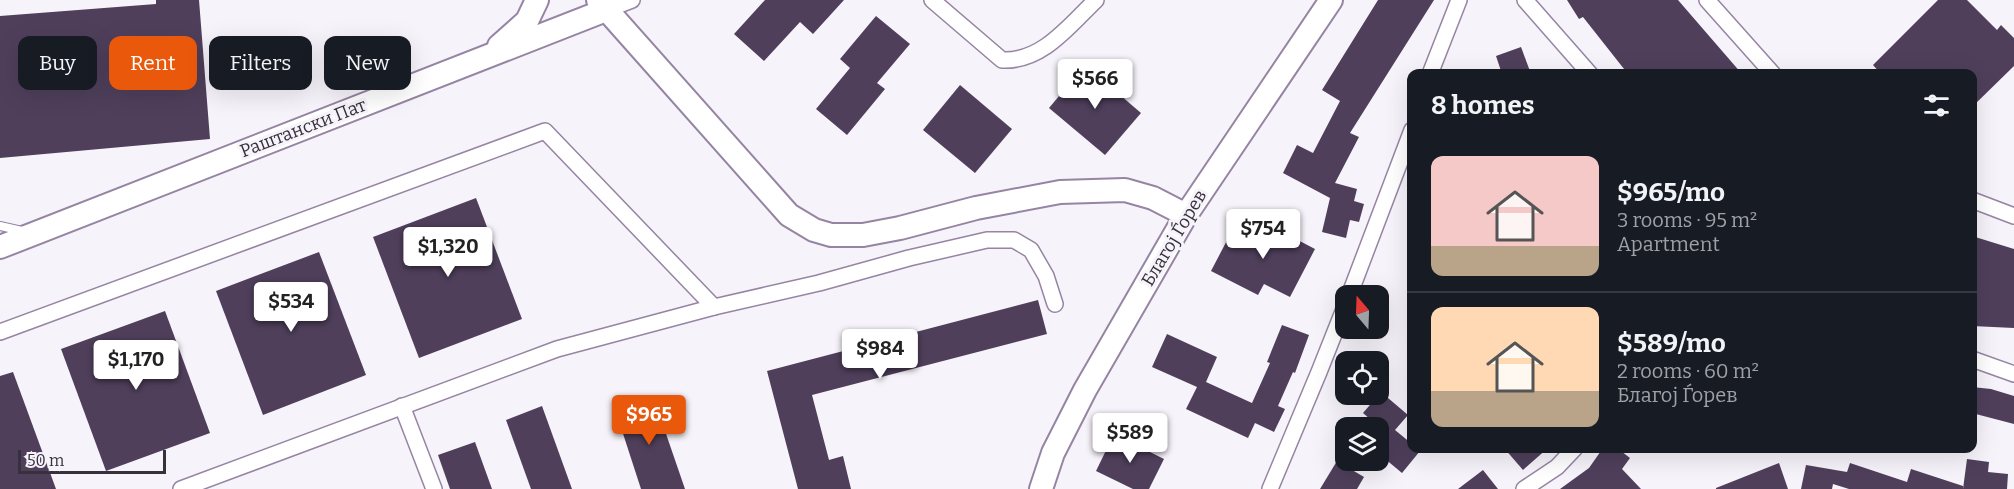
<!DOCTYPE html>
<html lang="en">
<head>
<meta charset="utf-8">
<style>
	:root { --surface:#171b24; --page:#242831; --text:#f1f3f6; --muted:#9ea1a6; --line:#363941; --accent:#ea580c }
	body { margin:0; font-family:Bitter,serif; background:var(--page); color:var(--text); height:100vh; display:flex; flex-direction:column; font-size:22px; white-space:nowrap }
	* { box-sizing:border-box; margin:0 }
	p { font-size:20px; color:var(--muted) }
	.icon { flex:none; width:33px; height:33px; fill:none; stroke:currentColor; stroke-width:2; stroke-linecap:round; stroke-linejoin:round }
	.map { position:relative; flex:1; overflow:hidden }
	.side { position:absolute; left:1407px; top:69px; width:570px; height:384px; display:flex; flex-direction:column; background:var(--surface); border-radius:12px; box-shadow:0 6px 24px #0002 }
	.side>* { flex:none }
	.top-card { position:absolute; left:18px; top:36px; width:570px; height:54px; display:flex; gap:12px }
	.needle { width:39px; rotate:341deg }
	.buttons { position:absolute; left:1335px; top:285px; display:grid; gap:12px }
	.buttons a { display:grid; place-items:center; width:54px; height:54px; border-radius:12px; background:var(--surface); box-shadow:0 6px 24px #0002; font-size:30px }
	.scale { position:absolute; left:18px; bottom:15px; width:148px; box-sizing:border-box; padding-left:6px; border:3px solid #37303d; border-top:0; font-size:16px; line-height:21px; white-space:nowrap; color:#37303d; -webkit-text-stroke:4px #f7f3fa; paint-order:stroke }
	.price { position:absolute; translate:-50% -51px; padding:0 14px; border-radius:6px; background:#fff; color:#222; font-size:20px; line-height:39px; filter:drop-shadow(0 2px 3px #0008) }
	.price::after { content:''; position:absolute; left:50%; top:36px; width:18px; height:14px; margin-left:-9px; background:inherit; clip-path:polygon(0 0,100% 0,50% 100%) }
	.price.selected { background:var(--accent); color:#fff }
	ul { padding:0; list-style:none }
	li { display:flex; align-items:center; gap:18px; height:150px; padding:0 24px }
	li+li { border-top:2px solid var(--line) }
	li span { display:grid; place-items:center; flex:none; width:168px; height:120px; border-radius:12px; color:#555 }
	li>.icon { margin-inline-start:auto }
	span .icon { width:72px; height:72px; fill:#fffc; stroke-width:1 }
	li b { font-size:26px }
	h2 { display:flex; justify-content:space-between; align-items:center; height:72px; padding:0 24px; font-size:26px }
	.tag { padding:0 21px; border-radius:12px; background:var(--surface); box-shadow:0 6px 24px #0002; font-size:21px; line-height:54px }
	.tag.selected { background:var(--accent); color:#fff }
	.map>svg:first-child { display:block }
</style>
</head>
<body>
<div class="map">
<svg width="2014" height="489" viewBox="0 0 2014 489">
	<rect width="100%" height="100%" fill="#f7f3fa"/>
	<g fill="#4f3f5b">
		<path d="M156 0H199L210 139 0 158V16L156 4Z"/>
		<path d="M765 0H844L813 34 800 22 764 61 734 34Z"/>
		<path d="M1378 0H1434L1350 133 1359 137 1335 183 1357 189 1354 201 1364 204 1359 222 1350 220 1346 238 1322 232 1330 198 1283 173 1297 145 1313 153 1340 101 1322 90Z"/>
		<path d="M1567 0H1678L1742 74H1628L1583 17 1579 19Z"/>
		<path d="M1938 0H1967L1997 30 2001 25 2014 38V66L1972 107V74H1881L1873 65Z"/>
		<path d="M876 16 910 44 877 83 885 89 847 135 816 109 850 68 840 59Z"/>
		<path d="M1521 47 1531 74H1502L1496 56Z"/>
		<path d="M1085 65 1141 113 1105 155 1049 108Z"/>
		<path d="M960 85 1012 129 975 173 923 130Z"/>
		<path d="M476 198 522 319 419 358 373 237Z"/>
		<path d="M1265 223 1315 249 1290 297 1264 284 1258 295 1211 271 1234 227 1257 238Z"/>
		<path d="M1972 236 2014 249V328L1972 326Z"/>
		<path d="M319 252 366 375 263 415 216 291Z"/>
		<path d="M1038 300 1047 334 812 395 829 460 843 456 851 489H798L767 371Z"/>
		<path d="M165 311 210 433 106 471 61 349Z"/>
		<path d="M1282 325 1309 335 1295 373 1293 372 1278 406 1285 409 1274 432 1255 423 1248 438 1186 409 1197 387 1152 367 1167 334 1217 357 1206 382 1252 403 1270 363 1267 362Z"/>
		<path d="M13 372 56 489H0V376Z"/>
		<path d="M1972 387 1991 389 2014 396V424L1972 413Z"/>
		<path d="M1381 392 1408 415 1395 430 1412 444V448H1417L1420 451 1402 473 1378 453V426L1363 413Z"/>
		<path d="M653 396 685 489H641L615 409Z"/>
		<path d="M542 406 572 489H531L506 420Z"/>
		<path d="M1114 434 1164 459 1149 489H1133L1096 471Z"/>
		<path d="M475 442 492 489H450L438 455Z"/>
		<path d="M1504 448H1548L1523 470Z"/>
		<path d="M1603 448H1617L1630 458 1622 469 1641 489H1560L1589 468Z"/>
		<path d="M1967 459 1989 462 1988 472 2008 474 2007 489H1963Z"/>
		<path d="M1337 461 1364 477 1357 489H1320Z"/>
		<path d="M1779 463 1788 489H1716V488Z"/>
		<path d="M1850 463 1907 482 1911 469 1963 486V489H1849L1833 484 1832 489H1801L1806 465 1847 472Z"/>
		<path d="M1483 470 1498 489H1458Z"/>
	</g>
	<g fill="none" stroke-linecap="round" stroke-linejoin="round">
		<g stroke="#9684a3" stroke-width="10">
			<path id="lane" d="M0 226 22 231"/>
		</g>
		<g stroke="#9684a3" stroke-width="18">
			<g id="street">
				<path d="M932 0 1002 60C1042 62 1069 26 1096 0"/>
				<path d="M1525 0 1590 74"/>
				<path d="M1707 0 1773 74"/>
				<path d="M606 10 632 0"/>
				<path d="M1430 74 1459 0"/>
				<path d="M1972 200 2014 216"/>
				<path d="M1349 296 1412 130"/>
				<path d="M0 332 545 131 714 307"/>
				<path d="M1972 359 2014 374"/>
				<path d="M402 406 434 489"/>
				<path d="M181 489 557 349 714 307 819 283 909 258 987 240H1014L1031 250 1046 276 1055 304"/>
				<path d="M1270 489 1319 372 1346 304"/>
				<path d="M1524 489 1557 467 1575 448"/>
			</g>
		</g>
		<g stroke="#9684a3" stroke-width="26">
			<g id="secondary">
				<path d="M598 0 789 215 814 230 831 235H863L900 228 976 208 1060 192 1125 190 1153 198 1186 215"/>
				<path d="M499 46 527 21 537 0"/>
				<path d="M0 247 606 10"/>
				<path d="M1041 489 1053 453 1085 390 1186 215 1331 0"/>
			</g>
		</g>
		<use href="#lane" stroke="#fff" stroke-width="8"/>
		<use href="#street" stroke="#fff" stroke-width="15"/>
		<use href="#secondary" stroke="#fff" stroke-width="22"/>
	</g>
	<g text-anchor="middle" dominant-baseline="central" stroke-width="6" stroke-linejoin="round" paint-order="stroke">
		<g font-size="18" fill="#37303d" stroke="#f7f3fa">
			<text transform="translate(303 128) rotate(-21)">Раштански Пат</text>
			<text transform="translate(1174 238) rotate(-59)">Благој Ѓорев</text>
		</g>
	</g>
</svg>
<div class="buttons">
<a><svg class="needle" viewBox="-14 -14 28 28"><path d="M0-13l5 13h-10z" fill="#e53935"/><path d="M0 13l5-13h-10z" fill="#9ea1a6"/></svg></a>
<a><svg class="icon" aria-label="locate" viewBox="0 0 24 24"><circle cx="12" cy="12" r="6"/><path d="M12 2v4M12 18v4M2 12h4M18 12h4"/></svg></a>
<a><svg class="icon" aria-label="layers" viewBox="0 0 24 24"><path d="M12 4l9 5-9 5-9-5zM3 14l9 5 9-5"/></svg></a>
</div>
<div class="scale">50 m</div>
<b class="price" style="left:1095px;top:110px">$566</b>
<b class="price" style="left:1263px;top:260px">$754</b>
<b class="price" style="left:448px;top:278px">$1,320</b>
<b class="price" style="left:291px;top:333px">$534</b>
<b class="price" style="left:880px;top:380px">$984</b>
<b class="price" style="left:136px;top:391px">$1,170</b>
<b class="price selected" style="left:649px;top:446px">$965</b>
<b class="price" style="left:1130px;top:464px">$589</b>
<div class="top-card">
<a class="tag">Buy</a>
<a class="tag selected">Rent</a>
<a class="tag">Filters</a>
<a class="tag">New</a>
</div>
<section class="side">
<h2>8 homes<svg class="icon" aria-label="filters" viewBox="0 0 24 24"><path d="M4 7h16M4 17h16"/><circle cx="9" cy="7" r="2"/><circle cx="15" cy="17" r="2"/></svg></h2>
<ul>
<li><span style="background:linear-gradient(#f6c9c9 75%,#b9a48a 0)"><svg class="icon" aria-label="home" viewBox="0 0 24 24"><path d="M3 11l9-7 9 7M6 9v11h12V9"/></svg></span><div><b>$965/mo</b><p>3 rooms · 95 m²</p><p>Apartment</p></div></li>
<li><span style="background:linear-gradient(#ffd9b3 70%,#b9a48a 0)"><svg class="icon" aria-label="home" viewBox="0 0 24 24"><path d="M3 11l9-7 9 7M6 9v11h12V9"/></svg></span><div><b>$589/mo</b><p>2 rooms · 60 m²</p><p>Благој Ѓорев</p></div></li>
</ul>
</section>
</div>
</body>
</html>
